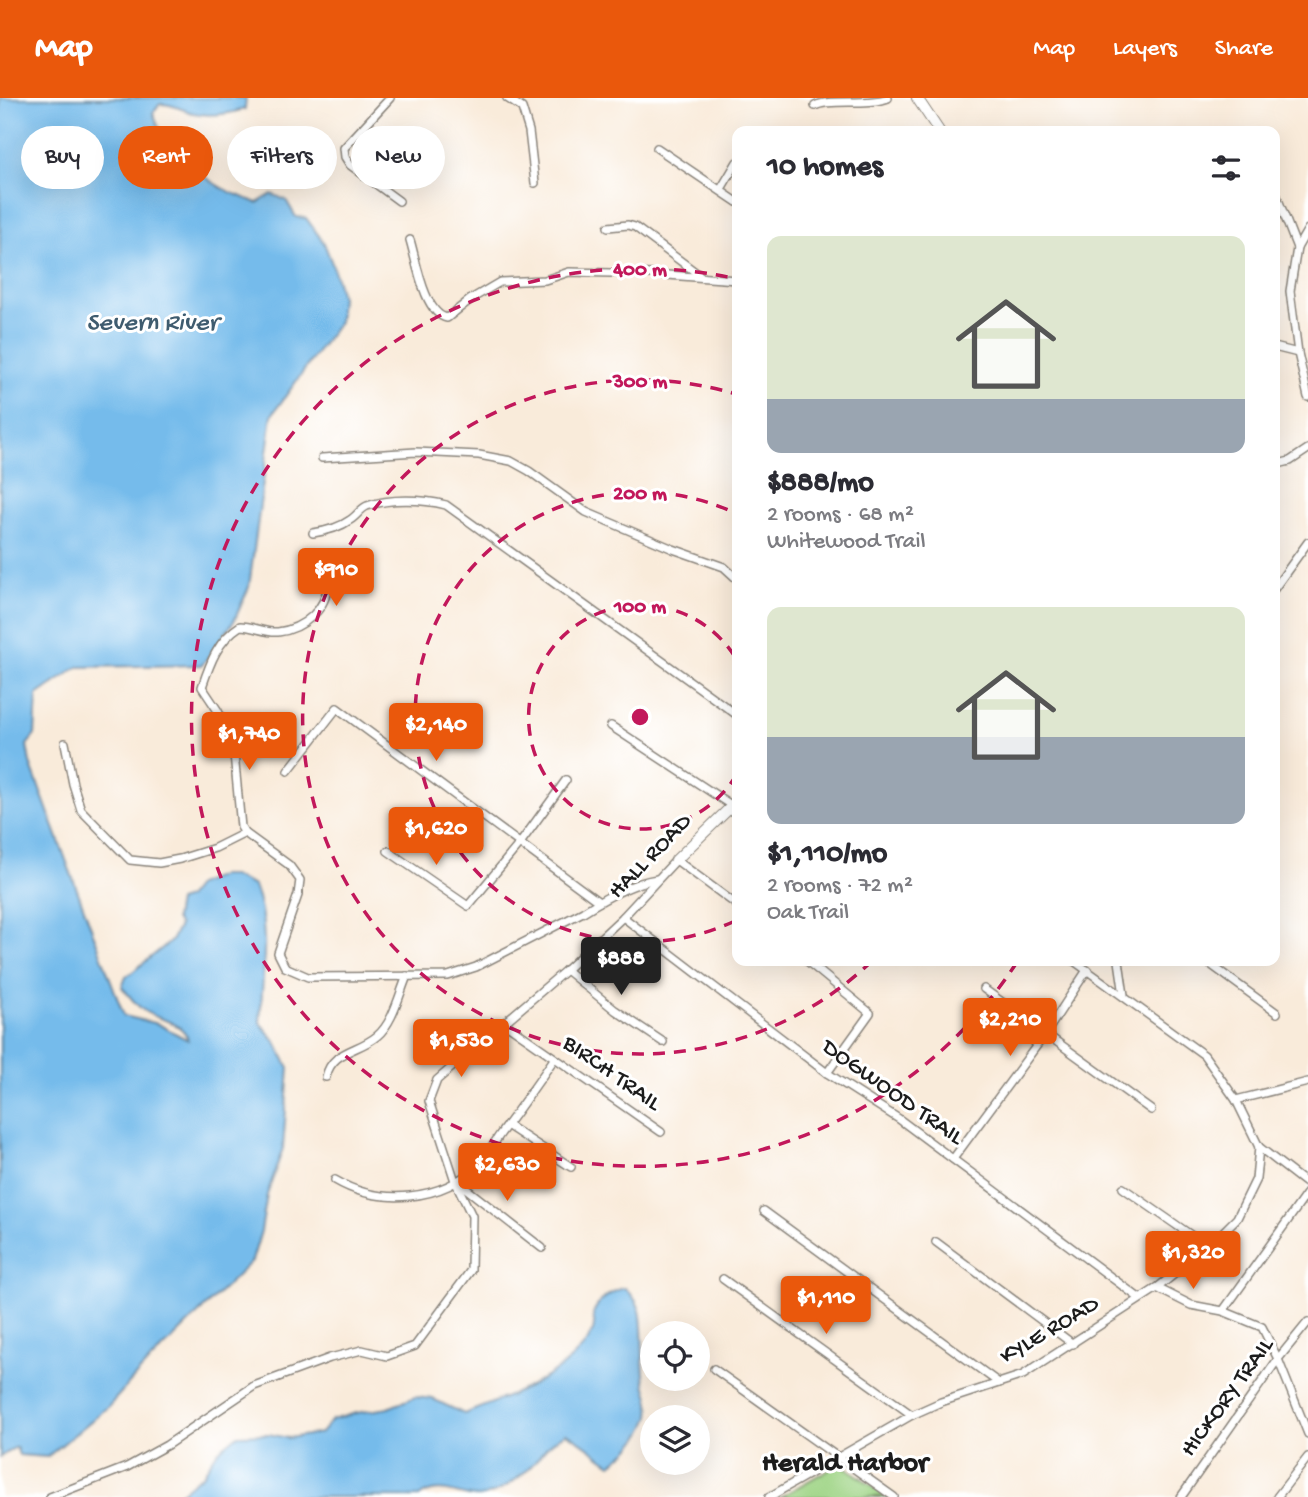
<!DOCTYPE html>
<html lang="en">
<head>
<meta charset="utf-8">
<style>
	:root { --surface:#fff; --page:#f2f2f3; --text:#2b2b33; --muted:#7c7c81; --accent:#ea580c }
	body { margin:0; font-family:"Gochi Hand",sans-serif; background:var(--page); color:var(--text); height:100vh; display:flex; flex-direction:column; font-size:26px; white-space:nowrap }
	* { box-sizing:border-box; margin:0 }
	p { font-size:23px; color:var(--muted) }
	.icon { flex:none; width:38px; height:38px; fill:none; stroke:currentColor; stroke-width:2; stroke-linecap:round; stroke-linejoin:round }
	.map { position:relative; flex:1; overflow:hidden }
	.details { position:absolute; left:732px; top:28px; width:548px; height:840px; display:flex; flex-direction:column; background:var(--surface); border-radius:14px; box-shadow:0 7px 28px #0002 }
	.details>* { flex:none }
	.hud { position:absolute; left:21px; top:28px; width:606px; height:63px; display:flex; gap:14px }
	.buttons { position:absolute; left:640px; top:1223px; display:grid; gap:14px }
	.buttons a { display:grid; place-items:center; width:70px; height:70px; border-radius:50%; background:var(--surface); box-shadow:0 7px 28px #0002; font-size:35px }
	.price { position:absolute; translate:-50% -60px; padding:0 16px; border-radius:7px; background:var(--accent); color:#fff; font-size:23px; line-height:46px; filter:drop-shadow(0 2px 4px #0008) }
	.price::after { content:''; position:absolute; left:50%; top:42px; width:21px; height:16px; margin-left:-10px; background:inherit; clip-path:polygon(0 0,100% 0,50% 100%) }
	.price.selected { background:#222; color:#fff }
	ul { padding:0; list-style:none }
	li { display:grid; align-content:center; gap:14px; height:371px; padding:0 35px }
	li span { display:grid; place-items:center; height:217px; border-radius:14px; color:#555 }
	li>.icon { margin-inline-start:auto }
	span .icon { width:126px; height:126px; fill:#fffc; stroke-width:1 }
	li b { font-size:30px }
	h2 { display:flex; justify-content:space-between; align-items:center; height:84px; padding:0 35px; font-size:30px }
	.tag { padding:0 24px; border-radius:32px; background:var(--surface); box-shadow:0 7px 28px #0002; font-size:24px; line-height:63px }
	.tag.selected { background:var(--accent); color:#fff }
	header { display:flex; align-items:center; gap:42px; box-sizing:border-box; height:98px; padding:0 35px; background:var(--accent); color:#fff }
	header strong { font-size:33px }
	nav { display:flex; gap:38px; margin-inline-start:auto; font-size:24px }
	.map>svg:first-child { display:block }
</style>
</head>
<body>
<header>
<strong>Map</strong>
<nav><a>Map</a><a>Layers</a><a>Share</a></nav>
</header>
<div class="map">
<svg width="1308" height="1399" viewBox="0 0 1308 1399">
	<rect width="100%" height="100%" fill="#fff"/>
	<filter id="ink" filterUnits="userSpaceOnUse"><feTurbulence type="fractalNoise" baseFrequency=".0143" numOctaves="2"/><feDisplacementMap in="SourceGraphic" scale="14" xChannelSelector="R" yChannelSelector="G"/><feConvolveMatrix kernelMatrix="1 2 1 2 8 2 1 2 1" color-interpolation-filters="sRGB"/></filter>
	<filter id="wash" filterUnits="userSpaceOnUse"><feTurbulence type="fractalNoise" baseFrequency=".00686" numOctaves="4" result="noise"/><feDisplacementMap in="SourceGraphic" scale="28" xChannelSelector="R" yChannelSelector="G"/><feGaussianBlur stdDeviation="1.57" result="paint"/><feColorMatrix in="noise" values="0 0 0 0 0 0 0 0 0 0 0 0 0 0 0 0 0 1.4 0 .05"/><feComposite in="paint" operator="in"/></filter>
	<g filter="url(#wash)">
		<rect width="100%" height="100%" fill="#f9ebda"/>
		<path fill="#9fd485" stroke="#5e7850" stroke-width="2" d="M840 1365 888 1399H780Z"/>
		<g fill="#74bbeb" stroke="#486c84" stroke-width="2">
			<path d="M0 0H246L245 11C228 16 210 19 193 15 180 12 176 6 160 6L153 15C163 45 191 71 217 87 229 95 244 99 257 105L272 96 286 102 296 119 306 120 324 145 333 168 341 199 339 224 272 317 249 489 234 523 202 567 78 569 37 597 35 637 27 647 30 665 124 918 158 926 188 942C184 924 159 922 146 914 136 908 129 897 122 889L126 879 171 843 179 828 175 821 178 803 187 800 197 787 220 778H232L254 788C271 829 262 881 260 925L276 944 289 970 283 1050 267 1097 261 1133 252 1163 142 1271 109 1308 47 1359 19 1357 16 1349 0 1359Z"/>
			<path d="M625 1190C633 1197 640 1208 641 1218 644 1240 641 1268 646 1289 649 1298 653 1311 649 1321 642 1340 627 1355 611 1366 595 1356 583 1343 566 1335 560 1339 553 1343 548 1348 541 1354 537 1363 530 1369 517 1382 496 1398 478 1399 458 1399 440 1384 419 1399H175L203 1376 218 1353 238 1337 268 1336 288 1340 321 1335 332 1322 356 1315 388 1310 415 1299 433 1301 464 1316C505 1300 551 1284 581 1251 587 1245 594 1235 594 1227 595 1224 593 1220 593 1216 597 1203 613 1192 625 1190Z"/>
		</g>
	</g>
	<g filter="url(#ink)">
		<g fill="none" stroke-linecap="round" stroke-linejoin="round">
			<g stroke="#8a847b" stroke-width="10">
				<g id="minor">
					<path d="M390 0 344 50 345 59 350 67 399 103"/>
					<path d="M507 0 522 10 529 33 535 85"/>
					<path d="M815 8C828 0 868 8 888 0"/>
					<path d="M657 50 737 104"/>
					<path d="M721 91 737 64"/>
					<path d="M1274 91 1297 150 1290 193 1298 255 1308 299"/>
					<path d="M608 129 628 127 635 129 702 179"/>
					<path d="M410 142C416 161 424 216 447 220L471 201 500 184 545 182 569 174 653 176 737 182"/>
					<path d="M1297 150 1308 131"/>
					<path d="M1274 249 1298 255"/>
					<path d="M322 360 416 354 479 357 511 363 529 373 586 414 673 451 724 469 737 481"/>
					<path d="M1274 367 1290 363 1308 351"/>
					<path d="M313 435C327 433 339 430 350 422 357 418 360 411 367 408 390 400 423 401 446 407L737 617"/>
					<path d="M313 464C324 468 327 474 327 485 328 511 303 531 278 534 265 535 253 528 240 528 218 542 210 565 202 589L218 613 233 645 241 729 245 735 289 767 300 782 298 797 278 855 285 869 308 879 448 878 476 869 583 814C605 800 631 785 657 781"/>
					<path d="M1274 491 1308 444"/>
					<path d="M611 628 737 711"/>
					<path d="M65 645 73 686 81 712 130 762 159 765 180 761 215 750 245 735"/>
					<path d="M288 673 337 610 599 804"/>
					<path d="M388 753 468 808 521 744 566 682"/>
					<path d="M623 819 827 975 899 1021 1139 1200"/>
					<path d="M807 863 870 915 827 975"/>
					<path d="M1119 863 1124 897"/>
					<path d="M1206 863 1277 915"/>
					<path d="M566 872 615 912 663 944"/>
					<path d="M984 891 1151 1012"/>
					<path d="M506 926 661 1034"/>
					<path d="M326 979C332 952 358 954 377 938 393 925 399 897 407 878"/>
					<path d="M1236 1002 1308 984"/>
					<path d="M507 1027 571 1069"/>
					<path d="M1259 1049 1308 1087"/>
					<path d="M953 1061 1046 935 1087 872"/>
					<path d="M335 1082C379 1108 442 1104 479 1066 487 1057 494 1045 501 1035 519 1011 537 986 554 961"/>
					<path d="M459 1085 542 1150"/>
					<path d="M1123 1090 1208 1149"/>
					<path d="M764 1113 999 1285"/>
					<path d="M936 1144 1073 1246"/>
					<path d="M723 1181 912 1317"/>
					<path d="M1157 1190 1191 1207 1223 1213 1262 1229 1278 1261 1308 1336"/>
					<path d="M1223 1213 1308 1094"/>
					<path d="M714 1271 894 1399"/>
					<path d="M50 1399 127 1369 167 1347 254 1288 330 1260 362 1252 387 1258 415 1248 471 1172 472 1118 455 1083 429 1003 437 982 566 872 623 819 676 762 737 807"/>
					<path d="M769 1399 912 1317 941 1304 1023 1277 1157 1190 1208 1149 1237 1120 1256 1081 1259 1049 1236 1002 1204 957 1074 863"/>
					<path d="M1181 1399 1278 1261 1308 1224"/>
					<path d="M1277 1399 1308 1359"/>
				</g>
			</g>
			<g stroke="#8a847b" stroke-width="12">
				<g id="tertiary">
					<path d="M917 0 939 33"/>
					<path d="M676 762 737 703"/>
				</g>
			</g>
			<use href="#minor" stroke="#fff" stroke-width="7"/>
			<use href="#tertiary" stroke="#fff" stroke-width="10"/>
		</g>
	</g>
	<g fill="none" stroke="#c2185b" stroke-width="3.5" stroke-dasharray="12 9">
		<path d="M737 676A112 112 0 1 1 737 562"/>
		<path d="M735 823A225 225 0 1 1 735 415"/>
		<path d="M872 863A337 337 0 1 1 736 296"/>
		<path d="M1017 864A449 449 0 1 1 733 180"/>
	</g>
	<g text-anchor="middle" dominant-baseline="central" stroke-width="6" stroke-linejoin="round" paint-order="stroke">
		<g font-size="24" fill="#1c1c1c" stroke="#fff">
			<text transform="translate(651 759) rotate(-46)">HALL ROAD</text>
			<text transform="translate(611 976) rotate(35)">BIRCH TRAIL</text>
			<text transform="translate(892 995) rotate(35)">DOGWOOD TRAIL</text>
			<text transform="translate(1050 1233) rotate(-31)">KYLE ROAD</text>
			<text transform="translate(1228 1300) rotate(-54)">HICKORY TRAIL</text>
		</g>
		<g font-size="26" font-style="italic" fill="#3f5c6f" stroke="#fff">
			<text x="152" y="226">Severn River</text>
		</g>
		<g font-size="28" font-weight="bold" fill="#1c1c1c" stroke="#fff">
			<text x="845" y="1366">Herald Harbor</text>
		</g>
	</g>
	<circle cx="640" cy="619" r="10" fill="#c2185b" stroke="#fff" stroke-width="3.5"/>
	<g font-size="21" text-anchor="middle" font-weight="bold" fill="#c2185b" stroke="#fff" stroke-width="6" stroke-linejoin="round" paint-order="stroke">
		<text x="640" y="177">400 m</text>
		<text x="640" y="289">300 m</text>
		<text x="640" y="401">200 m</text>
		<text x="640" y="514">100 m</text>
	</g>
</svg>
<div class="buttons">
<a><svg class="icon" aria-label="locate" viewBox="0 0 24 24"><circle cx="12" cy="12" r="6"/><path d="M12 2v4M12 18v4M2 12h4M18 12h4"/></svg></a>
<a><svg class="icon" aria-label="layers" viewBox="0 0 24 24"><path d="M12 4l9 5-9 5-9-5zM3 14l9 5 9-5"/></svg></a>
</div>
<b class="price" style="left:336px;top:510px">$910</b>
<b class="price" style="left:436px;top:665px">$2,140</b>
<b class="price" style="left:249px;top:674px">$1,740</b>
<b class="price" style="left:436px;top:769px">$1,620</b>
<b class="price selected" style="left:621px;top:899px">$888</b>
<b class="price" style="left:1010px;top:960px">$2,210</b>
<b class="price" style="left:461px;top:981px">$1,530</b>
<b class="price" style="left:507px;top:1105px">$2,630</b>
<b class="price" style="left:1193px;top:1193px">$1,320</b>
<b class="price" style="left:826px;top:1238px">$1,110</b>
<div class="hud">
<a class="tag">Buy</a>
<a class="tag selected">Rent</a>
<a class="tag">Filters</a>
<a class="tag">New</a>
</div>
<section class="details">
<h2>10 homes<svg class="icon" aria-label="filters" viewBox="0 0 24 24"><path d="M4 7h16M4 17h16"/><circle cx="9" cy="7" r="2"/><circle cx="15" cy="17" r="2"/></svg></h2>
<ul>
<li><span style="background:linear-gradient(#dfe7d0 75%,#9aa5b1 0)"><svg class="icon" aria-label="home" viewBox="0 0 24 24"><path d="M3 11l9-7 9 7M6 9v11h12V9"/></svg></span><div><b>$888/mo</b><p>2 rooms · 68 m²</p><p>Whitewood Trail</p></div></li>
<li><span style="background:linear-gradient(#dfe7d0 60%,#9aa5b1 0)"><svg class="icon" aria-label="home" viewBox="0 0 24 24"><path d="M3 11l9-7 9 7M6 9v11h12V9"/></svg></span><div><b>$1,110/mo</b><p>2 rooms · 72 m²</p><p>Oak Trail</p></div></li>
</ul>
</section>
</div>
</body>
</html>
